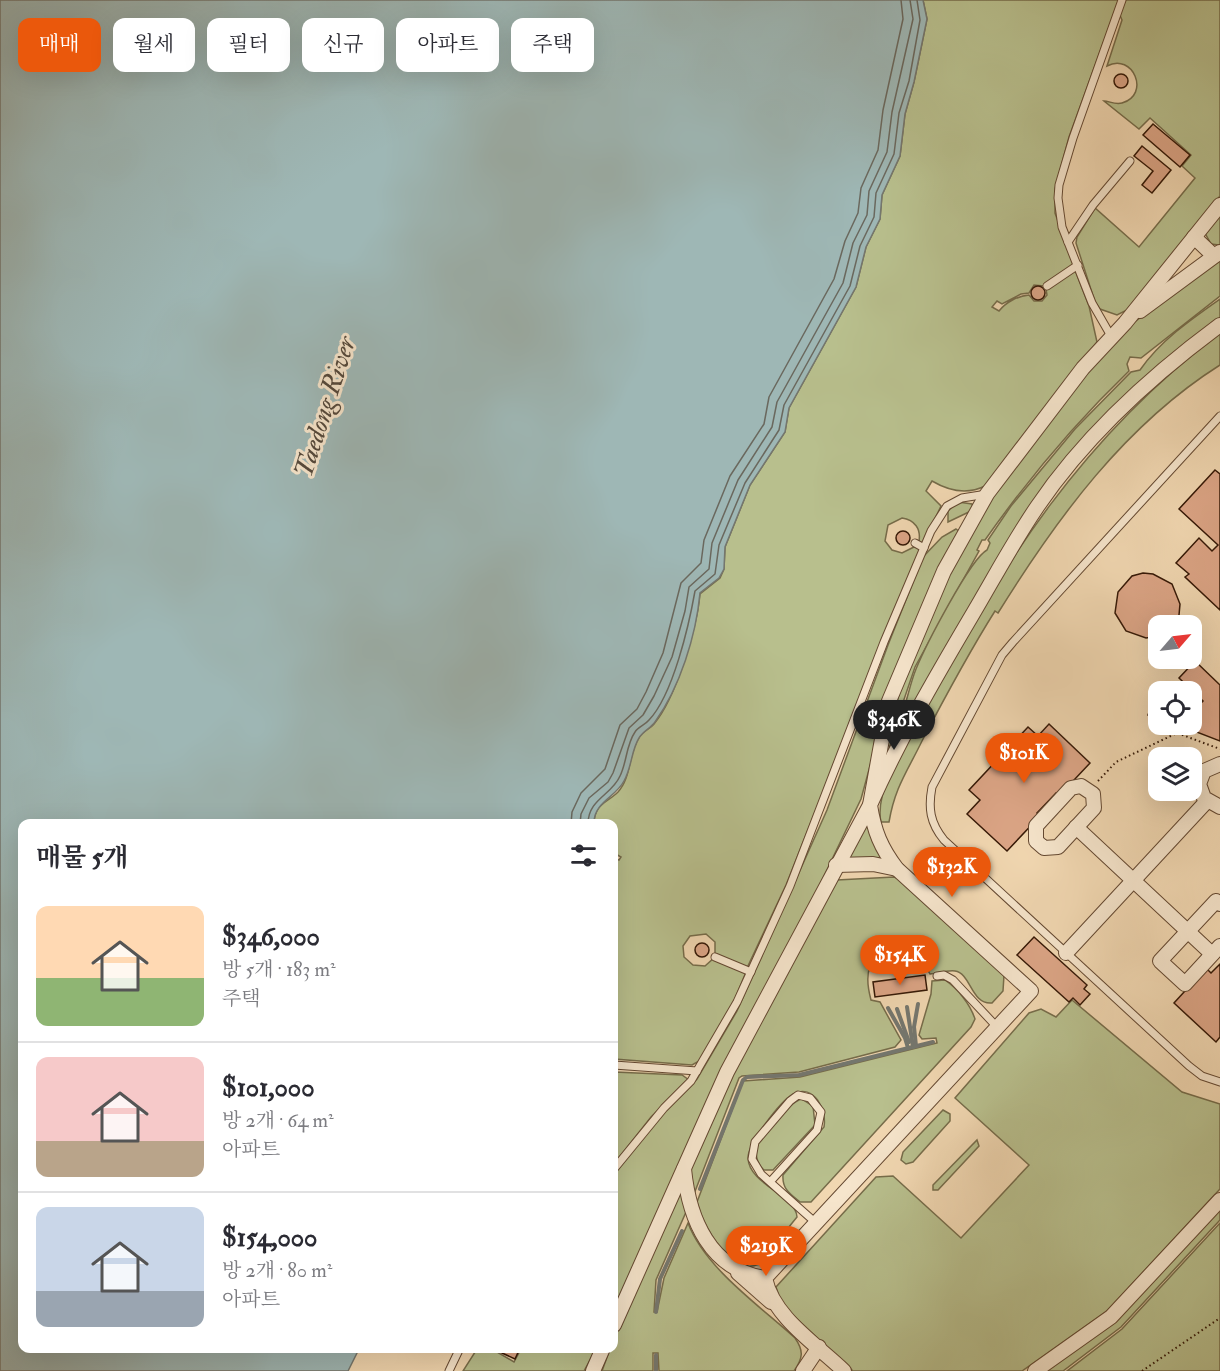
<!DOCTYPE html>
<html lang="ko">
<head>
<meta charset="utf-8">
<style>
	:root { --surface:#fff; --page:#f2f2f3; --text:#2b2b33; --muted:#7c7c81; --line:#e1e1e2; --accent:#ea580c }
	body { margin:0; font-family:"IM FELL Double Pica","Noto Serif KR",serif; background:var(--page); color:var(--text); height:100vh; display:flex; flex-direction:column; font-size:22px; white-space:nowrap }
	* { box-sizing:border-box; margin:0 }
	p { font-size:20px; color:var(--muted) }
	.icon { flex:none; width:33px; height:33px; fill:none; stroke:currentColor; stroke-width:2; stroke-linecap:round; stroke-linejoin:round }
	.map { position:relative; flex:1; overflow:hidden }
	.panel { position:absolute; left:18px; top:819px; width:600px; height:534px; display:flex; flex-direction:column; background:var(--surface); border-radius:12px; box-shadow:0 6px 24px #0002 }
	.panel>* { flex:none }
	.banner { position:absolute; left:18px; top:18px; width:600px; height:54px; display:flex; gap:12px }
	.needle { width:39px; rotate:62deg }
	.tools { position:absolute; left:1148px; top:615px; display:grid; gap:12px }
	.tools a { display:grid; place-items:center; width:54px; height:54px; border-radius:12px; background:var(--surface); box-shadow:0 6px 24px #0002; font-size:30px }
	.price { position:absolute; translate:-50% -51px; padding:0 14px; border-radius:21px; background:var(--accent); color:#fff; font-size:20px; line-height:39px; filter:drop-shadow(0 2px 3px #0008) }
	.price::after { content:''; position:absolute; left:50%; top:36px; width:18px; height:14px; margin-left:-9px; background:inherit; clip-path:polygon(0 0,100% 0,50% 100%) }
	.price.current { background:#222; color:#fff }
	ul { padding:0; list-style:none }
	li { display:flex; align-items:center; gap:18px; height:150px; padding:0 18px }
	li+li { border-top:2px solid var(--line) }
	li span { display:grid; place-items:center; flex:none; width:168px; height:120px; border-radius:12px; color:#555 }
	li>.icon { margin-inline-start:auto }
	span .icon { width:72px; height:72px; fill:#fffc; stroke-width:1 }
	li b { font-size:26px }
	h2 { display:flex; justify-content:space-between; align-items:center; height:72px; padding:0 18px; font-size:26px }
	.pill { padding:0 21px; border-radius:12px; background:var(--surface); box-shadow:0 6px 24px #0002; font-size:21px; line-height:54px }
	.pill.current { background:var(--accent); color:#fff }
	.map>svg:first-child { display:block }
</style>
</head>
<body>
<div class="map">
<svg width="1220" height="1371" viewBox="0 0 1220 1371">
	<rect width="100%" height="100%" fill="#f1d7b1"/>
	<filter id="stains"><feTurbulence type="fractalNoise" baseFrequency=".00333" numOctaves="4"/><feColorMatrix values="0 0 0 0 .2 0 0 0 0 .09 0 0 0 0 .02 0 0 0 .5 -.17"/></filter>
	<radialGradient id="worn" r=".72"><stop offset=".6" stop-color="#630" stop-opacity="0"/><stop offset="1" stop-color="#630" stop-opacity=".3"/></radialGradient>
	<g fill="#b8bf8d" stroke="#766c4a" stroke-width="1.5">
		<path d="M923 0H1119L1069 137 1055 189V213L1074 265 1044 286 1034 285 1029 293 1021 294 1002 304 997 301 992 307 999 311C1006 302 1018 296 1029 295L1034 301H1042L1047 295 1046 289 1075 270 1089 306 1097 342 985 486C967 495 949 491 932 481L926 491 941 506 923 544 919 541C921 529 915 520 902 518L888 525 885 541 892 550 902 553 916 546 920 549 786 885 747 968 715 955V942L706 934 690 936 683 946 684 957 693 965 705 966 714 958 746 972 734 1001 701 1060 692 1065 614 1059V858L619 860 621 857 614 853V824H594C594 804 607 803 618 792 632 777 628 752 640 736 643 731 650 729 654 724 676 698 697 627 700 594L720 578 724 569 725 547 750 485 785 432 789 408 856 287 866 247 880 219 882 195 900 156 905 114 914 82 927 19Z"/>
		<path d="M1126 0H1220V196L1127 310 1117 315 1100 309 1095 302 1076 243 1077 237 1095 208 1139 247 1195 178 1182 166 1191 155 1150 118 1139 129 1104 101C1109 101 1115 105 1122 103 1151 95 1133 52 1107 66L1122 20 1119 13Z"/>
		<path d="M1220 211V245H1219L1211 244 1205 233Z"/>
		<path d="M1220 257V296L1141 358 1130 357 1127 364 1129 371C1075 423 1028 479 985 540H982L977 550 979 551 915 667 895 726 888 736 902 683 948 574 997 486 1090 370 1128 327Z"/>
		<path d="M1220 299V320L1069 463 891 749 885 738H889C905 719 907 691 916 669 925 647 970 559 987 550L990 543 988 540 1011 506 1075 429 1131 372 1140 370C1160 341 1190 320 1220 299Z"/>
		<path d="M1220 333V365C1125 425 1057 518 998 613L995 611C968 654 945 697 922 741 907 772 895 787 889 822H881C874 790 907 741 922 713 1003 563 1081 438 1220 333Z"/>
		<path d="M958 502 972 504 973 510 948 522V511Z"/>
		<path d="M956 529 960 532 944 557 897 667 861 799 614 1313V1174L665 1111 697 1079 737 1011 827 810 888 645 923 557 942 537Z"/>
		<path d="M867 824 881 858H851L848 856Z"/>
		<path d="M894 877 902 880 1004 975 1003 991 992 1003C971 1005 971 973 955 971 948 970 938 973 930 974L920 956C881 950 859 955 871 1000L880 1002 901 1040 895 1047 799 1072 742 1076 739 1078 694 1194 656 1280 654 1312H657L664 1278 688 1223C705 1268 760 1306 795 1338 804 1351 803 1358 794 1371H659L658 1353H653V1371H602L610 1349 614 1348V1337L733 1071 837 880Z"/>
		<path d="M945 980C958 989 970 1004 975 1019L971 1027 811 1202H800C790 1194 782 1189 783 1175L824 1127C827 1110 814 1083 793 1094 780 1102 748 1143 748 1158 749 1185 796 1195 797 1217L759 1264C731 1278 702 1224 697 1202L743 1081 800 1077 937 1043 936 1038 922 1039 919 1035 931 994 932 981Z"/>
		<path d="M1072 1000 1182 1092 1220 1104V1189L1108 1310 1022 1371H853L781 1304 776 1287 876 1177 893 1176 961 1238 1029 1165 955 1098 1029 1013 1041 1009 1056 1017Z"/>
		<path d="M614 1072 682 1075 689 1080 651 1117 614 1164Z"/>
		<path d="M802 1099 813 1106 815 1125 773 1170H764C757 1164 754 1153 758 1144 763 1133 791 1101 802 1099Z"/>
		<path d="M943 1110 950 1114V1121L913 1162 906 1164 901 1160 903 1152Z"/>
		<path d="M977 1140 979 1146 938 1190H933V1185Z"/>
		<path d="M1220 1206V1220L1121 1327 1063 1371H1043L1088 1340Z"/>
		<path d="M1220 1223V1371H1067L1122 1329Z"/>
		<path d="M477 1349H492L514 1362 521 1349H596L584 1371H463Z"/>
	</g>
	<path fill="#9eb7b5" stroke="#74776f" stroke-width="1.5" d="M0 0H923L927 19 914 82 905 114 900 156 882 195 880 219 866 247 856 287 789 408 785 432 750 485 725 547 724 569 719 578 700 593C696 636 680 687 655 722 651 728 643 731 639 738 631 751 632 767 624 781 616 797 594 802 594 823L22 824V1348L359 1349 348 1371H0Z"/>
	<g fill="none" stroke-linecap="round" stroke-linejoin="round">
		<g stroke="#6a685e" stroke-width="1.5">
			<path d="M571 824 572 812 581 793 605 769 620 725 637 709 646 692 663 653 681 583 701 563 704 540 730 476 764 424 769 397 834 279 845 241 858 213 861 188 878 150 883 110 903 19 901 0"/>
			<path d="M580 824 581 814 589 798 608 782 613 773 629 728 643 715 654 696 672 657 685 611 689 587 709 569 712 543 738 480 772 427 777 402 843 283 853 243 867 215 869 191 887 152 892 112 913 19 910 0"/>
			<path d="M588 824C588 799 612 795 620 776 627 762 626 745 635 732 638 727 645 725 649 720 673 695 689 625 695 591L715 574 719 545 745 483 779 430 784 405 850 286 860 246 874 217 876 193 894 154 899 113 909 81 920 20 917 0"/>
		</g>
		<g stroke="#74776f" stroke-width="4">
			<path d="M907 1007 913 1047"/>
			<path d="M888 1008 905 1038 908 1048"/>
			<path d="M897 1009 909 1042"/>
			<path d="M916 1046 914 1027 918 1004"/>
			<path d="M700 1189 743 1080 747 1077 799 1075 933 1042"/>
			<path d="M656 1312 660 1279 682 1231"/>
			<path d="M656 1355V1371"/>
		</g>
	</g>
	<g fill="#dca586" stroke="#351806" stroke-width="1.5">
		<circle cx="1121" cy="81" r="7"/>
		<path d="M1153 124 1190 155 1180 167 1143 135Z"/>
		<path d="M1142 146 1171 170 1152 193 1142 185 1153 171 1134 156Z"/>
		<circle cx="1038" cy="293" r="7"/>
		<path d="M1215 470 1220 474V610L1185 577 1189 574 1176 563 1199 538 1212 551 1218 545 1179 509Z"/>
		<circle cx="903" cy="538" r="7"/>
		<path d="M1143 573 1153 574 1172 584 1180 604 1179 615 1173 626H1158V636L1146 638 1126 631 1115 613 1118 592 1132 576Z"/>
		<path d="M1195 661 1220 685V741L1176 724H1191V707L1196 708 1203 701 1179 678Z"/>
		<path d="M1156 694 1158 695V718L1148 715Z"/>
		<path d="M1049 724 1090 763 1059 796 1056 793 1037 813 1040 816 1007 851 967 814 980 800 969 790 1028 727 1038 736Z"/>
		<path d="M1034 937 1087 985 1084 989 1090 994 1080 1005 1073 998 1069 1002 1017 955Z"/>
		<circle cx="702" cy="950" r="7"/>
		<path d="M1220 964V1037L1216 1042 1174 1003 1206 968 1211 973Z"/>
		<path d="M925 975 927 990 875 997 873 982Z"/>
		<path d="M504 1348H520L515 1359 502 1353Z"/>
	</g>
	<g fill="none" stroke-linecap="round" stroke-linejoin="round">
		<g stroke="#644831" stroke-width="9">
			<g id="lane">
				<path d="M1068 242 1093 205 1130 161"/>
				<path d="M1047 286 1078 265"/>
				<path d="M1111 336 1092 303 1062 227 1058 198 1059 185 1073 138 1122 0"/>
				<path d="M1220 416 1013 642 1002 655 932 787C928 808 930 823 944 840L1189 1066 1202 1076 1220 1082"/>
				<path d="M915 543 924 548"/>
				<path d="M715 957 751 972"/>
				<path d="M937 976 944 975 953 980 997 1027"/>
				<path d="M614 1065 697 1071"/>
				<path d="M614 1169 664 1108 691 1081 737 1002 790 886 884 642 931 531 947 506 962 498 987 494"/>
				<path d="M770 1182 817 1130 821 1112 810 1098 798 1095 790 1101 755 1142 752 1159 761 1174 816 1223"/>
				<path d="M449 1371 460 1348"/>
			</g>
		</g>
		<g stroke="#644831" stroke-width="16">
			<g id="street">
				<path d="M1194 237 1214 256"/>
				<path d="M1140 311 1220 252"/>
				<path d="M1220 764 1204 771 1199 784 1204 798 1220 807"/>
				<path d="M1081 786 1093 794 1094 808 1058 847 1044 848 1036 841V826L1071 788Z"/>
				<path d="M1076 827 1212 954"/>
				<path d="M836 865 873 864 897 869"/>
				<path d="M1220 904 1216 901 1160 961 1185 984 1220 946"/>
				<path d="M1066 953 1207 801"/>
				<path d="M684 1169C689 1219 710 1270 765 1278"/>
				<path d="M738 1273 771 1302"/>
				<path d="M614 1325 727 1072 870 805 889 701 944 571 987 494 1083 368 1125 323 1220 205"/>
				<path d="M593 1371 603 1348"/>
				<path d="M803 1371 819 1347"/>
				<path d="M844 1371C816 1344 773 1317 765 1278L1031 991 897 869C881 848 874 831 870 805 899 740 935 678 971 617 993 580 1013 542 1037 507 1085 436 1151 376 1220 325"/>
				<path d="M1035 1371 1111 1317 1220 1200"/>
			</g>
		</g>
		<g stroke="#351806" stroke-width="2" stroke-dasharray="1.5 3" stroke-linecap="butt">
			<path d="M1098 781 1116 762 1177 733 1220 749"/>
			<path d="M1142 1371 1220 1318"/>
		</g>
		<use href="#lane" stroke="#f6e5cc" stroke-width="7"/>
		<use href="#street" stroke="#f6e5cc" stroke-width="14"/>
	</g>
	<g text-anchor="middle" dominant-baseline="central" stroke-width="6" stroke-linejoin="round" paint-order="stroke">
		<g font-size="27" font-style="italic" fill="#54483b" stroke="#f6e5cc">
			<text transform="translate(325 407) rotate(-72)">Taedong River</text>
		</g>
	</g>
	<rect width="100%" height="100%" filter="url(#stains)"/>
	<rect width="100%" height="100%" fill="url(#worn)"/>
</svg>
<div class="tools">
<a><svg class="needle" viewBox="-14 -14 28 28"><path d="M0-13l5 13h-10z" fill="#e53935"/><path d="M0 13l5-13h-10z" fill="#7c7c81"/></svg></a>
<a><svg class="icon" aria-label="locate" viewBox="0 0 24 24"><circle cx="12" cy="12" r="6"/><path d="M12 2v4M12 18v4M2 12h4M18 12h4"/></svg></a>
<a><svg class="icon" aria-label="layers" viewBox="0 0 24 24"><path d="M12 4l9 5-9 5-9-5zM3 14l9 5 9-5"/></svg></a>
</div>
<b class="price current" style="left:894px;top:751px">$346K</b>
<b class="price" style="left:1024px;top:784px">$101K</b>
<b class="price" style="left:952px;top:898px">$132K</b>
<b class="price" style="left:900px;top:986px">$154K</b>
<b class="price" style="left:766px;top:1277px">$219K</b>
<div class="banner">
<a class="pill current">매매</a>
<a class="pill">월세</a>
<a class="pill">필터</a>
<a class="pill">신규</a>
<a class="pill">아파트</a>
<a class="pill">주택</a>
</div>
<section class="panel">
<h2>매물 5개<svg class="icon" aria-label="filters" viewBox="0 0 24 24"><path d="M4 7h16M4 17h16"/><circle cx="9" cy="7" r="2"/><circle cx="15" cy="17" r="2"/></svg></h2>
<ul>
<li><span style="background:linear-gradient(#ffd9b3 60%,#8fb573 0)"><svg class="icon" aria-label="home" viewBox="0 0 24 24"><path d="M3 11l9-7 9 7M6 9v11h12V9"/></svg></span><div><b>$346,000</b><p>방 5개 · 183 m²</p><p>주택</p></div></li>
<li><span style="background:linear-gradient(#f6c9c9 70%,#b9a48a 0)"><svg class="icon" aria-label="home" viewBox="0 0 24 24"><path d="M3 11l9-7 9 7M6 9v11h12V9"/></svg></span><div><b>$101,000</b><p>방 2개 · 64 m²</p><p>아파트</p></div></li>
<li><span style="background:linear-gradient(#c9d6e8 70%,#9aa5b1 0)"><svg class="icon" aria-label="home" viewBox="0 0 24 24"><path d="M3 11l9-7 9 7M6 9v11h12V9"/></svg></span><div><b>$154,000</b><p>방 2개 · 80 m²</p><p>아파트</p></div></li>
</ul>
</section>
</div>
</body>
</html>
